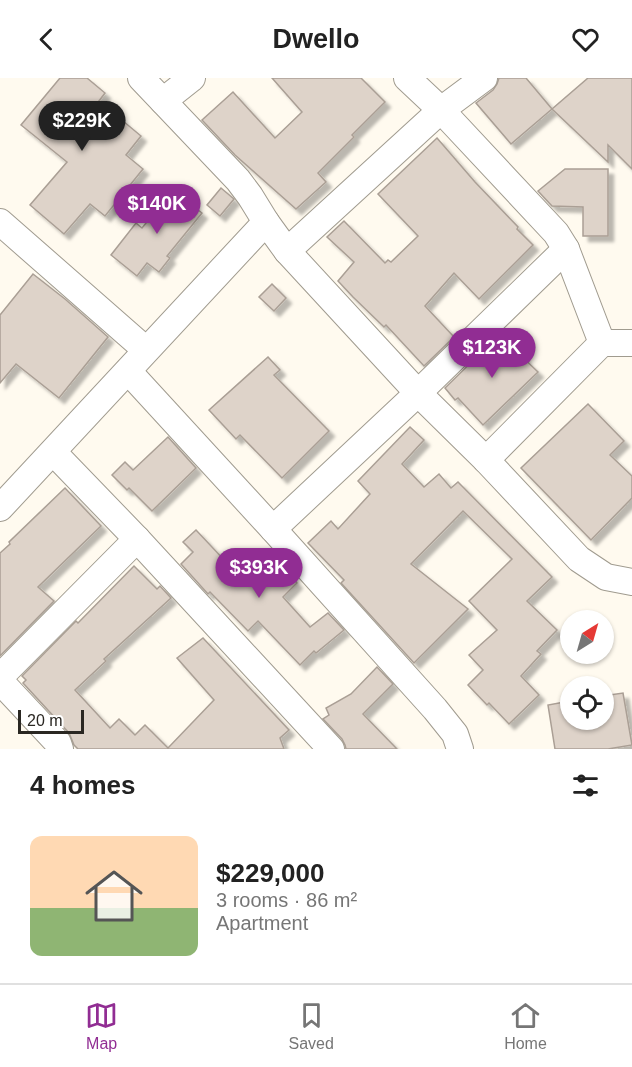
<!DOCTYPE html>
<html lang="en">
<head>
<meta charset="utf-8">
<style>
	:root { --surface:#fff; --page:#f6f6f6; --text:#222; --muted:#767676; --line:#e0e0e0; --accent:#912d93 }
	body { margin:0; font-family:Arial,sans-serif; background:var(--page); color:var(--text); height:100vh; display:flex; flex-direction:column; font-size:22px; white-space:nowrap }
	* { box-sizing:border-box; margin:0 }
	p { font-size:20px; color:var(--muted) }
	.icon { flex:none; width:33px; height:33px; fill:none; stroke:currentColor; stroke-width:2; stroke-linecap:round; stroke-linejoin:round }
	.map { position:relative; height:671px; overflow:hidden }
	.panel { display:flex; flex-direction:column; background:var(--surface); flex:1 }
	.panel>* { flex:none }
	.needle { width:39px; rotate:37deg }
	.buttons { position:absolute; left:560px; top:532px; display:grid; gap:12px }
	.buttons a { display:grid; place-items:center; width:54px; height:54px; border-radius:50%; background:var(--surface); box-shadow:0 2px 4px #0004; font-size:30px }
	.scale { position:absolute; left:18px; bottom:15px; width:66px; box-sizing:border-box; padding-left:6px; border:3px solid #2a2722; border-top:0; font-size:16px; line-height:21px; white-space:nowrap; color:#2a2722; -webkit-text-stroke:4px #fff; paint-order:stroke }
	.price { position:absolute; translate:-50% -51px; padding:0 14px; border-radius:21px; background:var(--accent); color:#fff; font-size:20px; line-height:39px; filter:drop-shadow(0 2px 3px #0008) }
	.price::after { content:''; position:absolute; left:50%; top:36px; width:18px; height:14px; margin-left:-9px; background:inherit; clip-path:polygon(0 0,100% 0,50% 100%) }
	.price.selected { background:#222; color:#fff }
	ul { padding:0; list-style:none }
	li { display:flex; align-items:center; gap:18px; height:150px; padding:0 30px }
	li span { display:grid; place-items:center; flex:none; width:168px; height:120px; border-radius:12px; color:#555 }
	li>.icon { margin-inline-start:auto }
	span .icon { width:72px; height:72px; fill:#fffc; stroke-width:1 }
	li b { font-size:26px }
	h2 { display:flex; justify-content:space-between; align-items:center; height:72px; padding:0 30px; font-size:26px }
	header { display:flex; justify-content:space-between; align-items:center; height:78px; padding:0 30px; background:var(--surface); font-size:27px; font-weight:800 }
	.menu { display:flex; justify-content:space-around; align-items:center; height:84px; border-top:2px solid var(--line); background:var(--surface); font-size:16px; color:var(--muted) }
	.menu a { display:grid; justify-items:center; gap:3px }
	.menu .selected { color:var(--accent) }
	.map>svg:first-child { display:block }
</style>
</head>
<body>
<header><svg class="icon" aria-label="back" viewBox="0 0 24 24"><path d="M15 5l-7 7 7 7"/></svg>Dwello<svg class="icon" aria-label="heart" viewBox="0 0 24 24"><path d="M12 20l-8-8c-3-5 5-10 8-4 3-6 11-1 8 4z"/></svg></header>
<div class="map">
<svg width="632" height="671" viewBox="0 0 632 671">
	<defs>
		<filter id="shadow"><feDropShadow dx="5.5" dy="5.5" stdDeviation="1.5" flood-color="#0004"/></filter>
	</defs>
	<rect width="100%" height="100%" fill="#fffaef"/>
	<g fill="#ded3c9" stroke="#aa9f95" stroke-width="1.5" filter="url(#shadow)">
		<path d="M60 0H87L105 15 99 23 141 58 126 77 143 91 105 138 90 126 64 156 30 127 67 84 21 47Z"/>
		<path d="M272 0H361L385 24 352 57 354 59 318 95 326 104 296 131 235 77 202 42 233 14 275 60 302 34Z"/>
		<path d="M499 0H526L552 31 511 66 476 25 493 12 497 6Z"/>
		<path d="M588 0H632V91L608 67V84L552 31Z"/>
		<path d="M437 60 475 104 518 149 517 151 533 167 479 221 454 195 425 228 454 259 424 288 386 247 384 249 353 219 338 203 354 184 327 159 344 143 385 185 388 182 391 184 418 158 378 116Z"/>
		<path d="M565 91H608V158H583V129L552 128 538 113Z"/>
		<path d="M221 110 234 121 220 138 207 127Z"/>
		<path d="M173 112 202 135 167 178 170 180 159 194 147 185 137 198 111 177 136 145 142 150Z"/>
		<path d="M33 196 65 221 108 259 59 320 16 286 0 305V237Z"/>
		<path d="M272 206 286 220 274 233 259 219Z"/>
		<path d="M501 255 514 267 512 269 538 294 483 347 458 320 455 322 445 310Z"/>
		<path d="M268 279 280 292 274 297 329 353 282 400 240 357 236 361 209 332Z"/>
		<path d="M588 326 624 363 610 377 632 398V420L591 462 521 390Z"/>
		<path d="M410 349 424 362 402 386 424 409 439 396 451 410 458 404 552 499 527 523 557 552 537 573 541 576 521 598 539 617 509 646 489 625 487 627 468 607 483 592 469 577 497 552 469 523 512 481 463 433 411 486 468 531 414 585 341 505 344 502 308 465 331 443 338 451 370 416 358 403Z"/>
		<path d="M168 359 196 390 152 433 129 410 127 412 112 397 125 384 133 392Z"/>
		<path d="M65 410 101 448 38 509 54 523 0 578V475L10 466 9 464Z"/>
		<path d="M196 452 242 501 269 476 297 505 283 519 310 549 328 535 344 552 316 575 314 573 300 587 258 543 248 553 210 514 208 516 181 486 193 474 183 464Z"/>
		<path d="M134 488 157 511 160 508 171 520 104 581 106 583 75 612 110 650 119 641 135 657 145 647 168 670 214 622 177 580 203 560 289 652 280 660 284 671H78L74 667 69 655 23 605 26 602 22 598 76 543 78 545Z"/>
		<path d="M377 589 393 606 363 636 397 671H346L345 667 342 661 323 641 329 637 326 630 351 616Z"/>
		<path d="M623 615 632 667 608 671H555L548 627 570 623V642H603V618Z"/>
	</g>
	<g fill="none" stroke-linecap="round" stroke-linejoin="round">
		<g stroke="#a09b8f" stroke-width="28">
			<g id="street">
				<path d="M141 0 238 102 250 118 266 144 287 173 418 315 486 382 579 481 606 499 632 504"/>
				<path d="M407 0 441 32 556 155 566 171 602 265"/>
				<path d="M163 23 192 0"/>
				<path d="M0 144 146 272"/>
				<path d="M287 173 441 32 484 0"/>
				<path d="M128 293 273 451 435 631 455 656 460 671"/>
				<path d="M53 374 137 461 331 671"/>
				<path d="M486 382 602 265H632"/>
				<path d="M0 430 266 144"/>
				<path d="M273 451 418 315 566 171"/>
				<path d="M0 599 137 461"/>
				<path d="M0 603 58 665 60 671"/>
			</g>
		</g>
		<use href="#street" stroke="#fff" stroke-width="26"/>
	</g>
</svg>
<div class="buttons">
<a><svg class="needle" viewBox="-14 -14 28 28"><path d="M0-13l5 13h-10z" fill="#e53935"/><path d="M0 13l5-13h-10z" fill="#767676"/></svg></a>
<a><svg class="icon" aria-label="locate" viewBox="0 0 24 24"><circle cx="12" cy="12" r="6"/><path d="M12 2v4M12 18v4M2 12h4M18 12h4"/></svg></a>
</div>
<div class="scale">20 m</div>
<b class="price selected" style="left:82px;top:74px">$229K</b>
<b class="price" style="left:157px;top:157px">$140K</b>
<b class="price" style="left:492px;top:301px">$123K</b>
<b class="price" style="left:259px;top:521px">$393K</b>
</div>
<section class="panel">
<h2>4 homes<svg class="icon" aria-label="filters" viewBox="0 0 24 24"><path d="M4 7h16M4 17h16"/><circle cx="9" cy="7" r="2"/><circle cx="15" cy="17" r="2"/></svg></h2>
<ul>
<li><span style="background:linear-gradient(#ffd9b3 60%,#8fb573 0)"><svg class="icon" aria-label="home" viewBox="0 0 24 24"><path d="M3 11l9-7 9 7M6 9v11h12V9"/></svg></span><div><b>$229,000</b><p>3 rooms · 86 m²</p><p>Apartment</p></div></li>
</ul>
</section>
<nav class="menu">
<a class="selected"><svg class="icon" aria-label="map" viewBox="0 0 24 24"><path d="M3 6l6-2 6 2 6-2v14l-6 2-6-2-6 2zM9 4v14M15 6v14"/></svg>Map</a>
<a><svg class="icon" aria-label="saved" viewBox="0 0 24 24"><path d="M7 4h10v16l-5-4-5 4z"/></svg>Saved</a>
<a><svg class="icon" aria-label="home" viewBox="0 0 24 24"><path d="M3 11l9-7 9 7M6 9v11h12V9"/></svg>Home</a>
</nav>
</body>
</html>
